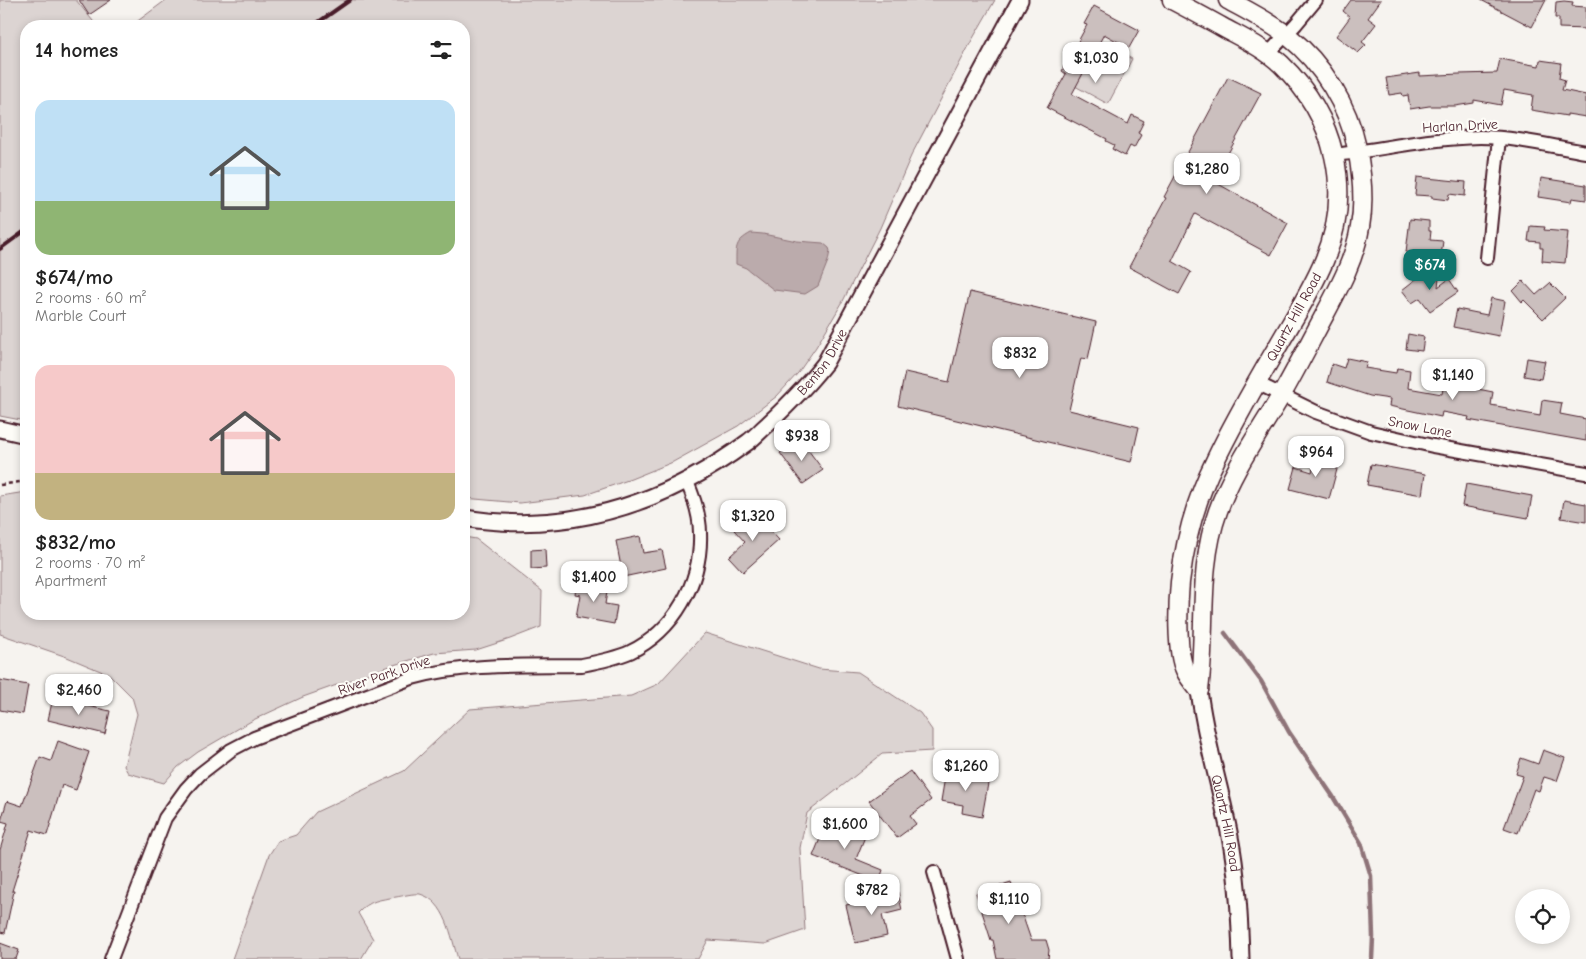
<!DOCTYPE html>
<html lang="en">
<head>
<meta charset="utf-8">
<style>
	:root { --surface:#fff; --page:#f6f6f6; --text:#222; --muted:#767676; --accent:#0f766e }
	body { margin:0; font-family:"Comic Neue",sans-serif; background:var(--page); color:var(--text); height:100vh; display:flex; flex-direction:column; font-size:19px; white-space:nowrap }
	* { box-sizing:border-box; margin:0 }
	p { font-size:16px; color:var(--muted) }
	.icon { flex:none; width:28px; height:28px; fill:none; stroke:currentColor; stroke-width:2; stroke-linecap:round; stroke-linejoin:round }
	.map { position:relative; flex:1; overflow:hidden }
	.panel { position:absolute; left:20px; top:20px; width:450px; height:600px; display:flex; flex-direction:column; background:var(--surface); border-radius:20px; box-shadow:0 2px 8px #0003 }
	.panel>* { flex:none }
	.fabs { position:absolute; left:1515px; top:889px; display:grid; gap:10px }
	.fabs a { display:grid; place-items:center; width:55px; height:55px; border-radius:50%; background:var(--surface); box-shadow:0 2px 8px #0003; font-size:25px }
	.price { position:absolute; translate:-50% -42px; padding:0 11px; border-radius:10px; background:#fff; color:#222; font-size:16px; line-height:32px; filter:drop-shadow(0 1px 2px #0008) }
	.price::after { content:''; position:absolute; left:50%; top:30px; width:15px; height:11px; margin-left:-8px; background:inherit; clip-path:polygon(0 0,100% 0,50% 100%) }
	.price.selected { background:var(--accent); color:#fff }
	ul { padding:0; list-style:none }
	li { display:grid; align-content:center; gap:10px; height:265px; padding:0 15px }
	li span { display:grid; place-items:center; height:155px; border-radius:15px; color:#555 }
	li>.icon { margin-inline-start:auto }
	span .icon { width:90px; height:90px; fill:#fffc; stroke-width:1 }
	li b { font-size:21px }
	h2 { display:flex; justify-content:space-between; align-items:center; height:60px; padding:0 15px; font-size:21px }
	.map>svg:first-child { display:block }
</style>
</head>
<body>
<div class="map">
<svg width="1586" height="959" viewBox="0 0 1586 959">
	<rect width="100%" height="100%" fill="#f6f3ef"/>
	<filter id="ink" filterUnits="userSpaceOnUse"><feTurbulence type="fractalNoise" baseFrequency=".02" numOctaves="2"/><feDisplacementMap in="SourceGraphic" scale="10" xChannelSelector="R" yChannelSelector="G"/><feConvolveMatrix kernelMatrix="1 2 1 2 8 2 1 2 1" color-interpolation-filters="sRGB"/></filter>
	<g filter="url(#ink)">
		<g fill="#dcd4d2" stroke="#937a7e">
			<path d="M0 0H76L97 26H26V421L0 416Z"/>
			<path d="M166 0H995L972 40 911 156 880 228 842 303 816 347 798 373 777 396 738 426 673 462 631 479 585 495 520 503 464 498V26H131Z"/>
			<path d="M1104 44 1132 59 1108 104 1073 85 1079 80 1092 56 1097 58Z"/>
			<path d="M26 492V614H464V537L476 539 542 591 541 627 510 639 476 650 434 653 390 666 303 697 253 720 198 752 178 767 164 783 128 773 124 766 137 714 132 697 110 675 67 657 0 634V496Z"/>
			<path d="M705 633 819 669 858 672 920 713 932 730V751L882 754 846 783 807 813 800 848 805 930 765 944 708 940 698 959H458C451 937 446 901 420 894 413 893 403 896 396 897 379 900 370 900 358 913L373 939 361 959H232L269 855 278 841 296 835 316 812 404 771 470 709 631 696 658 684Z"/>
		</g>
		<path fill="#bbabac" stroke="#8e7378" d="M751 233 763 234 797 241 823 243 829 248 830 251 828 261 818 286 805 294 774 290 746 268 736 264C736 246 735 242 751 233Z"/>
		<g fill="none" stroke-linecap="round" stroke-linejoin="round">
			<path stroke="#8e7378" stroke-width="4.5" d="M1225 633 1261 681 1289 732 1332 795 1361 843 1371 876 1373 937 1372 959"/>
		</g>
		<g fill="#cbbfbe" stroke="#4a1f2b">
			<path d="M79 0H111L89 15Z"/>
			<path d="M1351 0H1381L1368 18 1376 24 1362 42 1366 45 1358 53 1336 36 1350 17 1343 11Z"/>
			<path d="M1481 0H1546L1532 27Z"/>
			<path d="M1564 1 1573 2 1572 6 1586 7V29L1559 28V18H1555L1556 2Z"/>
			<path d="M1094 6 1139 30 1129 48 1104 34 1072 94 1128 124 1132 115 1144 121 1138 133 1141 135 1134 148 1130 146 1125 156 1112 149 1114 145 1106 141 1107 139 1047 108 1066 74 1062 71 1087 25 1084 24Z"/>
			<path d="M1500 59 1539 66 1540 60 1561 63 1559 78 1565 80 1562 90 1586 95V117L1567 114V116L1531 110 1533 95 1504 90 1501 105 1474 100V103L1455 106H1429L1410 109 1408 95 1403 96 1402 93 1389 95 1386 78 1420 73V76L1459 74 1497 73Z"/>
			<path d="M1228 77 1261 93 1213 181 1288 223 1271 255 1195 214 1172 261 1191 272 1179 294 1129 267 1166 198 1164 197Z"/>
			<path d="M1417 177 1466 182 1465 196 1449 194 1448 200 1432 198V196L1415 195Z"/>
			<path d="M1541 178 1586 185V200L1572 198 1571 202 1538 197Z"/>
			<path d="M1410 219 1429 221V231H1431L1430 240 1443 241 1441 256 1406 252Z"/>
			<path d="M1530 226 1545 227 1544 230 1568 232 1565 263 1542 261 1543 248H1540V242L1528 241Z"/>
			<path d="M1425 272 1432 283 1439 278 1438 287 1449 279 1458 292 1430 311 1420 298 1412 303 1402 290Z"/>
			<path d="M1523 281 1536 295 1550 283 1565 298 1543 319 1524 300 1522 302 1513 291Z"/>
			<path d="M970 292 1096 322 1088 359 1081 358 1069 410 1139 427 1131 462 898 406 905 372 949 382Z"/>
			<path d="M1491 298 1505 301 1499 336 1453 327 1457 309 1487 315Z"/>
			<path d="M1408 334 1424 337 1422 351 1406 349Z"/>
			<path d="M1347 358 1367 362 1365 368 1396 373 1397 368 1410 370 1408 388 1442 394 1445 378 1464 381 1463 386 1493 392 1491 405 1507 408V410L1540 416 1542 400 1562 403 1560 414 1586 419V441L1468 420 1469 417 1442 412 1441 417 1389 406 1390 399 1370 396 1327 382 1332 364 1344 368Z"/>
			<path d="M1527 358 1545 361 1541 379 1524 376Z"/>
			<path d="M800 439 823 470 803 484 780 453Z"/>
			<path d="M1316 456 1339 462 1329 499 1290 489 1296 467 1312 472Z"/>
			<path d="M1371 464 1425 474 1422 495 1367 485Z"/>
			<path d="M1466 484 1532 496 1528 518 1462 506Z"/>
			<path d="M1564 500 1586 504V522L1561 518Z"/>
			<path d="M754 513 779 540 743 572 729 557 745 542 734 530Z"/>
			<path d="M640 536 643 553 662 550 666 568 623 577 616 541Z"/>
			<path d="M545 549 546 568 531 569V550Z"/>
			<path d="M577 580 608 586 605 604 617 606 614 624 576 617 580 595 575 594Z"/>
			<path d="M0 680 28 685 23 714 0 710Z"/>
			<path d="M53 698 110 711 105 734 48 720Z"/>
			<path d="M58 741 89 752 76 790 62 785 47 835 31 830 12 891H14L5 933 0 932V850L8 823 1 821 7 801 22 806 40 757 51 761Z"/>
			<path d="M1543 750 1565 758 1557 781 1544 777 1539 791 1534 789 1518 833 1504 828 1523 776 1516 774 1521 758 1538 764Z"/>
			<path d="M910 771 931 800 910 816 916 824 897 838 869 801Z"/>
			<path d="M946 771 989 778 982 817 962 813 963 805 941 801Z"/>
			<path d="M828 819 866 834 856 859 883 870 879 882 813 856Z"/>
			<path d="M1011 882 1031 940H1046L1049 950 1048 959H997L993 940H991L976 893Z"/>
			<path d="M898 892 902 910 882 915 887 936 855 943 846 905Z"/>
			<path d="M0 943 19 950 16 959H0Z"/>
		</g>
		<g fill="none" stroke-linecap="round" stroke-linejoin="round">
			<g stroke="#4a1f2b" stroke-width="16">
				<g id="minor">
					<path d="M1268 54 1296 24 1316 0"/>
					<path d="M1335 155C1383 149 1431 138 1480 137 1515 137 1551 146 1586 152"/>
					<path d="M1487 258 1499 138"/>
					<path d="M1257 383 1316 412 1371 432 1433 446 1586 473"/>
					<path d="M934 872 958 959"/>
					<path d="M111 959 165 818 186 789 200 774 231 750 254 738 412 678C467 663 525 666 582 665 598 662 614 659 630 652 674 631 702 582 700 533 700 515 694 498 687 482"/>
				</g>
			</g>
			<g stroke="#4a1f2b" stroke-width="19">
				<g id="tertiary">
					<path d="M0 429 26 435"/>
					<path id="s1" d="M464 518C569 535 664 504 748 442 755 437 761 430 768 424 789 404 807 386 825 363L1020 0"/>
					<path id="s2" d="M1199 690C1205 740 1221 788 1230 837 1238 877 1240 918 1241 959"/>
				</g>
			</g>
			<g stroke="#4a1f2b" stroke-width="21">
				<g id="secondary">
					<path d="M1172 0C1189 9 1206 18 1222 27 1242 38 1264 48 1281 64 1335 116 1354 191 1324 261 1311 292 1292 321 1275 351 1254 387 1233 423 1215 461 1196 499 1185 539 1180 582 1178 603 1176 652 1185 670 1188 677 1194 684 1199 690"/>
					<path d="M1199 690C1207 631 1197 569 1218 511 1233 469 1260 432 1282 394 1297 368 1311 340 1325 314 1340 286 1355 258 1360 227 1365 200 1362 174 1357 148 1348 106 1323 64 1288 36 1270 22 1248 11 1228 0"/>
				</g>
			</g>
			<path stroke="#4a1f2b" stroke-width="2.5" stroke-dasharray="4 4" stroke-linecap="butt" d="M0 485 26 481"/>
			<use href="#minor" stroke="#fdfcf7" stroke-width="12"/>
			<use href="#tertiary" stroke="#fdfcf7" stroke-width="15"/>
			<use href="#secondary" stroke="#fdfcf7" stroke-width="18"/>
			<g stroke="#4a1f2b" stroke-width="4">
				<path d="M313 26 350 0"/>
				<path d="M0 249 26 230"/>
			</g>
		</g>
	</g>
	<g text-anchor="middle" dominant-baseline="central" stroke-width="4.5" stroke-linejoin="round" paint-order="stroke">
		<g font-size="14" fill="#4a1f2b" stroke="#fdfcf7">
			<text transform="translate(1460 126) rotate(-3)">Harlan Drive</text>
			<text transform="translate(1294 317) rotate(-61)">Quartz Hill Road</text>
			<text stroke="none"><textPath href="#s1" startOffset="412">Benton Drive</textPath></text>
			<text transform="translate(1420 427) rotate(11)">Snow Lane</text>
			<text transform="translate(384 675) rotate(-19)">River Park Drive</text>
			<text stroke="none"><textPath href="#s2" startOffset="136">Quartz Hill Road</textPath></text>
		</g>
	</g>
</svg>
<div class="fabs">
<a><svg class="icon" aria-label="locate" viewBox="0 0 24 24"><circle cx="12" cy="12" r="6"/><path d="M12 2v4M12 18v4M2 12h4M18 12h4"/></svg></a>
</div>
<b class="price" style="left:1096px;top:84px">$1,030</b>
<b class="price" style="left:1207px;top:195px">$1,280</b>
<b class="price selected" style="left:1430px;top:291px">$674</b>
<b class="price" style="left:1020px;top:379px">$832</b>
<b class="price" style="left:1453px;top:401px">$1,140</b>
<b class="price" style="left:802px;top:462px">$938</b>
<b class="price" style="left:1316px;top:478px">$964</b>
<b class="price" style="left:753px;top:542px">$1,320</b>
<b class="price" style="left:594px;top:603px">$1,400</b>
<b class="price" style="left:79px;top:716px">$2,460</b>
<b class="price" style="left:966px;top:792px">$1,260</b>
<b class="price" style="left:845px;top:850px">$1,600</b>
<b class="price" style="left:872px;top:916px">$782</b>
<b class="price" style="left:1009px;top:925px">$1,110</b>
<section class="panel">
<h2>14 homes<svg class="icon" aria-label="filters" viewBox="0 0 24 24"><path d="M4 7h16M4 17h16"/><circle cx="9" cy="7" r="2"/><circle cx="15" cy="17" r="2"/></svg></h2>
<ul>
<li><span style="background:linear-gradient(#bfe0f5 65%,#8fb573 0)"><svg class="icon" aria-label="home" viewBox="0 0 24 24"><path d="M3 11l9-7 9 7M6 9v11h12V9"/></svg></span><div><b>$674/mo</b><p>2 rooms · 60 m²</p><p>Marble Court</p></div></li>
<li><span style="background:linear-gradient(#f6c9c9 70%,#c2b280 0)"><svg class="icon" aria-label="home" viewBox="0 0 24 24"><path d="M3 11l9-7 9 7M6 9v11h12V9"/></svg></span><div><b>$832/mo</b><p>2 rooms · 70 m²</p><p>Apartment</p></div></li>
</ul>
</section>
</div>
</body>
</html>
